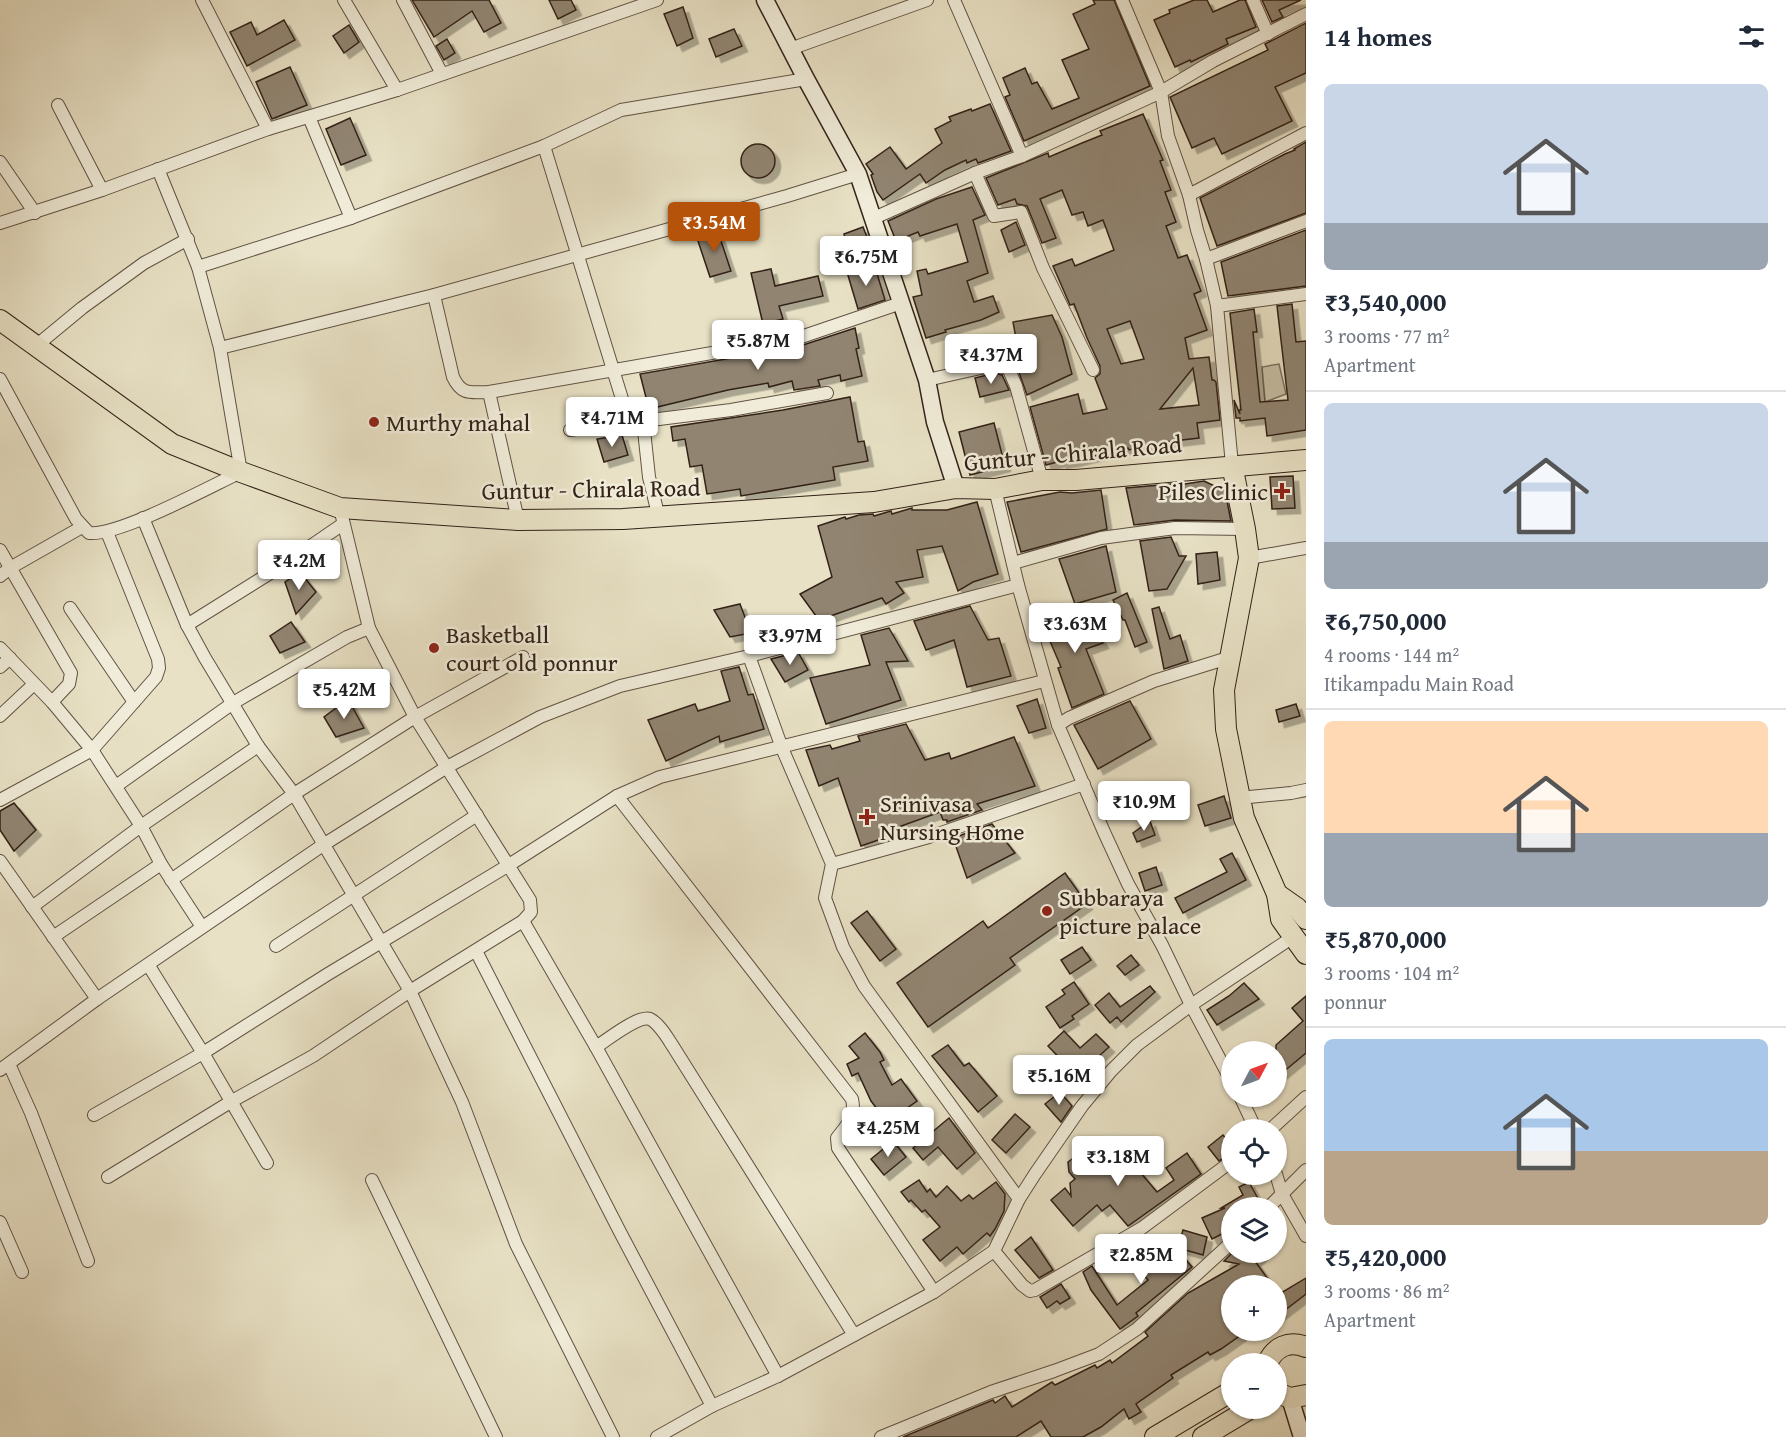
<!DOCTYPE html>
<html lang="en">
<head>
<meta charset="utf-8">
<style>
	:root { --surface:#fff; --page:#f6f6f7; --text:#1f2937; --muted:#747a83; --line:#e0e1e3; --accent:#b45309 }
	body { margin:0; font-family:"Gentium Book Plus",serif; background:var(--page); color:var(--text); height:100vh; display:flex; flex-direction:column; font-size:22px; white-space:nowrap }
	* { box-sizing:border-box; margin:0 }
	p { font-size:20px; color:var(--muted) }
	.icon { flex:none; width:33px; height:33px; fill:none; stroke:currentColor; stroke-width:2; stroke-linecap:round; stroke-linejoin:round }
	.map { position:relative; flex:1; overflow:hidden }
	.drawer { display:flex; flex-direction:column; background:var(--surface); width:480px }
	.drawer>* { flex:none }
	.needle { width:39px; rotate:49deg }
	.buttons { position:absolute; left:1221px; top:1041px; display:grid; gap:12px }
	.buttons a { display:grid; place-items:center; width:66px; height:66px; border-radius:50%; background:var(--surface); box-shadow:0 2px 4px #0004; font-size:30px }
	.price { position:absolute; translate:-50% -51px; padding:0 14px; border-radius:6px; background:#fff; color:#222; font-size:20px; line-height:39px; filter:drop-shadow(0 2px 3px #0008) }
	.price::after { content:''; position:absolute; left:50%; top:36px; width:18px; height:14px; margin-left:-9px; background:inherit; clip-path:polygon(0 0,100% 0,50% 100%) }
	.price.active { background:var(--accent); color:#fff }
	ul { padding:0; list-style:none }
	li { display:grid; align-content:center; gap:12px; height:318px; padding:0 18px }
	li+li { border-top:2px solid var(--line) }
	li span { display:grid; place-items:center; height:186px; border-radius:9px; color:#555 }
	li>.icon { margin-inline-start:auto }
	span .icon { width:108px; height:108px; fill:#fffc; stroke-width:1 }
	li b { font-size:26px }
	h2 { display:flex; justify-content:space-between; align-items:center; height:72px; padding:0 18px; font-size:26px }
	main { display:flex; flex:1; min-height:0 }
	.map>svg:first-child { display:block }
</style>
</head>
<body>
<main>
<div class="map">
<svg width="1306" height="1437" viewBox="0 0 1306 1437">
	<defs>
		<filter id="shadow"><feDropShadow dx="5.5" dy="5.5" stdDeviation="0" flood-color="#0004"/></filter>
	</defs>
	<rect width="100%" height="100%" fill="#e8e1c5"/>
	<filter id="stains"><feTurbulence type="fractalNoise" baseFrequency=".00333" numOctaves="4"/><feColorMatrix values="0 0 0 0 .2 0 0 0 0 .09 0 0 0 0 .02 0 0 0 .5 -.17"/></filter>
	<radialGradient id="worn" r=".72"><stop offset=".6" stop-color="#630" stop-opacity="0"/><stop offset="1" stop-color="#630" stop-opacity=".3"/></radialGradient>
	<path fill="#c9c1a8" stroke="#7e7260" stroke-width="1.5" d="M1279 364 1286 394 1265 402 1262 367Z"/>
	<g fill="#918572" stroke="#332218" stroke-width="1.5" fill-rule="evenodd" filter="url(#shadow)">
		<path d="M412 0H489L501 23 484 32 472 11 434 37Z"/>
		<path d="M549 0H571L576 10 558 19Z"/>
		<path d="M1093 0H1114L1150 86 1024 141 1005 97 1010 95 1003 78 1025 68 1032 84 1037 82 1052 109 1079 98 1062 60 1089 49 1073 14 1095 4Z"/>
		<path d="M1194 0H1207L1213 12 1240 0H1245L1256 27 1226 39 1228 44 1222 47 1191 62 1190 60 1175 67 1154 20 1170 13 1169 10Z"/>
		<path d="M1262 0H1301L1279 10 1283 17 1272 22Z"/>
		<path d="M683 7 693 38 677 46 664 14Z"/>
		<path d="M284 20 295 40 247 66 230 32 251 22 257 35Z"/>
		<path d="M1306 23V73L1275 87 1292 121 1222 154 1214 138 1192 148 1170 97 1268 50 1265 44Z"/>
		<path d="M349 25 359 42 344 53 333 36Z"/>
		<path d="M734 29 742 46 716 57 709 39Z"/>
		<path d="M447 39 455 53 444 60 436 46Z"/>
		<path d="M290 67 307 105 272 119 256 82Z"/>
		<path d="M990 104 1011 151 978 163 976 159 967 163 966 160 945 170 926 183 920 174 883 200 877 192 871 175 873 174 866 164 890 147 906 169 942 143 935 129 951 121 949 117 971 109 972 111Z"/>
		<path d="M1143 114 1163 160 1160 161 1171 190 1165 192 1176 222 1166 226 1178 258 1187 255 1201 291 1194 294 1207 330 1185 338 1189 359 1209 357 1212 380H1214L1216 382 1220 420 1197 423 1199 438 1165 442 1129 450 1128 448 1073 461 1061 463V461L1046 465 1030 407 1078 394 1083 414 1107 409 1095 378 1100 374V366L1087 338 1074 304 1070 305 1053 266 1072 259 1075 266 1114 250 1103 220 1088 226 1083 212 1072 215 1062 190 1040 199 1056 238 1042 243 1027 206 1017 204 1015 199 998 205 986 178 1048 153 1049 157 1082 143 1102 135 1100 131ZM1130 321 1144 359 1121 364 1107 329ZM1193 368 1199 405 1160 409Z"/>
		<path d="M350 118 366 155 341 165 326 129Z"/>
		<path d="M1306 142V213L1217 246 1200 198 1285 154 1295 150 1294 149Z"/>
		<circle cx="758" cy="161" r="17"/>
		<path d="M972 187 985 215 973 220 988 273 967 281 974 302 993 296 999 312 981 320 945 330 946 332 926 338 913 297 922 295 917 271 926 269 928 274 968 262 957 224 920 236 918 232 896 241 888 221 936 199Z"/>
		<path d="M1016 222 1025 245 1009 252 1001 230Z"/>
		<path d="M863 227 871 247 872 254 850 262 844 234Z"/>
		<path d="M717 229 731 271 710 277 696 235Z"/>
		<path d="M1306 230V286L1228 296 1221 262Z"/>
		<path d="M875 267 885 300 858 309 847 272Z"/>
		<path d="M771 269 775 286 818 276 823 296 779 306 783 319 763 324 751 273Z"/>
		<path d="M1292 304 1296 342 1306 341V430L1267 436 1265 418 1240 421V418H1236L1234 400 1240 414 1239 410H1241L1230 313 1254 309 1257 332H1253L1260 402 1288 400 1277 306Z"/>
		<path d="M1052 315 1062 337 1072 374 1027 395 1017 367 1013 363 1020 360 1013 322Z"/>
		<path d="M855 328 859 348 856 349 862 376 841 381 840 375 818 380 820 386 794 390 792 381 769 387 768 383 728 390 649 409 640 374 800 346Z"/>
		<path d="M995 373 1002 375 1009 390 980 397 975 378Z"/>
		<path d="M850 397 858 442 864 441 868 461 833 467 835 480 741 496 740 489 707 494 702 465 690 467 685 439 673 441 671 427 783 410Z"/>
		<path d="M994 423 1005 466 970 475 959 432Z"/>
		<path d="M622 435 628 455 604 462 597 439Z"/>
		<path d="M1293 476 1295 508 1272 509 1270 477Z"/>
		<path d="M1204 481 1225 491 1231 521 1175 520 1134 525 1126 488 1171 484 1172 486Z"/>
		<path d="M1101 490 1107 529 1021 552 1007 502 1060 492 1072 493Z"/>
		<path d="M977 502 998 574 973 582 958 591 942 546 917 550 923 577 896 582 904 593 886 604 882 598 819 620 800 594 832 577 818 526 845 517 846 519 859 515 873 514 874 516 891 511 892 514 912 508V510H947Z"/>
		<path d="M1171 537 1179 556H1186L1167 589 1149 591 1140 541Z"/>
		<path d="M1106 546 1116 592 1075 604 1059 559Z"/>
		<path d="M1217 552 1220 580 1198 584 1196 554Z"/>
		<path d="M300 572 316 592 296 614 285 582Z"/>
		<path d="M1127 593 1147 642 1135 647 1125 620H1123L1113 600Z"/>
		<path d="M740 604 751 633 730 637 714 610Z"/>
		<path d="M970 606 988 640 999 638 1011 676 967 687 954 640 926 650 914 621Z"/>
		<path d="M1069 607 1090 618 1103 643 1086 649 1104 694 1072 708 1058 668 1061 667 1041 620Z"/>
		<path d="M1159 607 1170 639 1180 635 1188 661 1164 669 1152 609Z"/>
		<path d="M291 622 305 642 280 653 270 636Z"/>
		<path d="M889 628 908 661 886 662 901 700 826 724 810 678 870 665 861 635Z"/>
		<path d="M798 652 808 670 785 682 771 659Z"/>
		<path d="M739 667 748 695 753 694 764 729 720 742 719 736 666 761 648 720 695 704 698 711 730 701 721 671Z"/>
		<path d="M348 699 364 728 336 737 324 717Z"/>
		<path d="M1037 699 1046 728 1029 733 1017 706Z"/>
		<path d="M1130 701 1151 739 1098 769 1074 725Z"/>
		<path d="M1296 704 1300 716 1279 722 1276 710Z"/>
		<path d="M906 724 925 760 949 753 951 759 1014 737 1035 786 977 804 982 810 947 822V820H943L940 812 882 833 884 838 861 846 838 778 819 786 806 750 830 745 832 749 860 741 858 736Z"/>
		<path d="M1224 796 1231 818 1205 826 1198 805Z"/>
		<path d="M14 803 36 830 14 851 0 830V811Z"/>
		<path d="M1150 821 1155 835 1137 842 1133 833Z"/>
		<path d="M992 824 1015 853 967 878 953 838Z"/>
		<path d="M1232 853 1246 880 1183 913 1175 898 1227 872 1220 859Z"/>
		<path d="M1156 867 1162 885 1145 891 1139 873Z"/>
		<path d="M1065 873 1087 904 1010 958 1015 965 928 1027 897 983 983 921 988 928Z"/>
		<path d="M867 911 896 949 880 961 851 923Z"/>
		<path d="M1082 947 1091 960 1070 974 1061 960Z"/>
		<path d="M1131 955 1139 965 1125 975 1117 966Z"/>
		<path d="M1074 982 1089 1004 1072 1016 1074 1019 1060 1028 1046 1007 1065 994 1062 990Z"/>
		<path d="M1244 983 1259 999 1217 1025 1207 1010 1229 996Z"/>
		<path d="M1150 986 1155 992 1121 1022 1117 1017 1110 1023 1095 1005 1109 993 1120 1007Z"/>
		<path d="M1306 996V1053L1276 1078V1045L1303 1021 1292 1008Z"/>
		<path d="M1064 1031 1080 1048 1096 1034 1109 1047 1077 1076 1048 1046Z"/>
		<path d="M865 1033 880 1052 884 1060 880 1062 892 1085 901 1079 917 1101 887 1122 871 1101 858 1073 852 1076 847 1064 859 1058 849 1046Z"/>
		<path d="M948 1045 964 1066 969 1063 997 1096 978 1112 932 1056Z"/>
		<path d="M1060 1092 1072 1106 1061 1122 1045 1104Z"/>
		<path d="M1015 1114 1030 1127 1006 1153 992 1140Z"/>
		<path d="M949 1118 975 1153 957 1169 938 1147 923 1160 913 1148Z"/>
		<path d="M1223 1135 1232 1146V1153L1219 1161 1208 1147Z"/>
		<path d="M893 1141 906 1157 884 1175 871 1159Z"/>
		<path d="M1118 1146 1157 1192 1174 1180 1166 1168 1187 1153 1201 1174 1128 1226 1110 1205 1102 1211 1097 1205 1073 1226 1051 1200 1065 1188 1071 1196 1070 1183 1075 1179 1069 1172 1068 1162 1080 1153 1092 1167Z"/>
		<path d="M919 1180 927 1192 930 1189 936 1197 947 1186 961 1201 969 1195 973 1199 996 1182 1005 1194 1004 1211 995 1229 990 1236 987 1233 963 1254 957 1247 940 1261 923 1240 940 1227 925 1210 922 1212 911 1200 909 1202 901 1192Z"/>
		<path d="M1249 1182 1261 1204 1260 1208H1232V1229L1212 1239 1202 1218 1225 1208H1221L1243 1195 1239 1187Z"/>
		<path d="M1183 1230 1207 1237 1203 1255 1178 1248Z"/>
		<path d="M1031 1237 1053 1270 1039 1278 1015 1250Z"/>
		<path d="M1175 1247 1192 1267 1136 1313 1138 1316 1120 1329 1091 1290 1083 1272 1092 1266 1117 1305 1148 1280 1137 1268 1161 1248 1166 1254Z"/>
		<path d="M1233 1252H1265L1255 1261 1273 1286H1232V1330H1248L1221 1349 1210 1355 1208 1352 1171 1375 1173 1378 1136 1404 1141 1412 1129 1419 1124 1409 1101 1427 1083 1437H1051L1041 1421 1016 1437H903L993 1400 995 1403 1005 1396 1012 1407 1052 1382 1055 1385 1095 1365 1097 1368 1110 1360 1112 1363 1148 1336 1145 1332 1188 1293 1239 1264 1224 1261Z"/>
		<path d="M1306 1278V1294L1276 1317V1296Z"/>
		<path d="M1061 1284 1070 1298 1060 1304 1057 1301 1047 1308 1040 1297Z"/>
	</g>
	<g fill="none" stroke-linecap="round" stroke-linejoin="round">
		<g stroke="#605243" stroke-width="14">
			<g id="street">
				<path d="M202 0 268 129"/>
				<path d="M344 0 397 90"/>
				<path d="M403 0 442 74"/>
				<path d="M954 0 1022 156"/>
				<path d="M1122 0 1161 92 1168 136 1189 195 1197 230 1206 259 1217 306 1232 465"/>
				<path d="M1253 0 1268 34"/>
				<path d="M790 49 927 0"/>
				<path d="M58 105 102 190"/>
				<path d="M309 117 351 218"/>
				<path d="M544 146 627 415"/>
				<path d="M0 162 35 213"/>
				<path d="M975 173 994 216 1021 212 1043 268 1093 370"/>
				<path d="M1189 195 1306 133"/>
				<path d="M874 218 975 173 1022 156 1161 92 1213 61 1306 14"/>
				<path d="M0 223 102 190 268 129 397 90 657 0"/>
				<path d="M1206 259 1306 221"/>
				<path d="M198 267 351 218 544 146 621 110 806 79"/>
				<path d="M434 295 453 377C462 396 471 392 489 392L798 338 901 303"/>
				<path d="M1217 306 1306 294"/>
				<path d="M36 346 82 308 144 263 188 239"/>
				<path d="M220 348 434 295 787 196 858 174"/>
				<path d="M0 379 76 519 89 533C119 536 209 487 241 472L220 348 198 267 158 169"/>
				<path d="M927 380 994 365H1002L1009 370 1016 386 1042 480"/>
				<path d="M489 392 518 520"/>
				<path d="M643 421 731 410 827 393"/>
				<path d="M570 430 592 426 627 415 643 421 649 477 659 518"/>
				<path d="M995 489 1018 585 1058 725 1104 832 1128 884 1162 945 1191 1005 1232 1082"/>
				<path d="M143 518 187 625 205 658 258 746 294 794 410 991 462 1102 516 1244 613 1437"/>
				<path d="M0 550 71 673 69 684 52 702"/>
				<path d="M1249 558 1306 548"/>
				<path d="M1013 563 1101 538 1175 528 1245 529"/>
				<path d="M0 576 10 568 82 527"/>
				<path d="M70 608 134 702"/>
				<path d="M187 625 283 565 343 524"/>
				<path d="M0 648 52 702 92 750 141 826 161 864 202 927"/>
				<path d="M749 656 782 748 832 864 825 898 843 947 864 986 1019 1199"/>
				<path d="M0 667 10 658"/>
				<path d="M0 716 34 684"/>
				<path d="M1058 725 1069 718 1154 681 1228 658"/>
				<path d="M116 786 233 703 347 637 369 628"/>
				<path d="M617 796 852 1099C856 1117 847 1125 837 1138L838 1148 934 1292"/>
				<path d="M1239 798 1291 793 1306 790"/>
				<path d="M0 800 92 750 156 677 159 668 158 659 107 532"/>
				<path d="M0 861 97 999"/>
				<path d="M832 864 929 837 1084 784"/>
				<path d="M171 880 294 794 415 717 523 657"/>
				<path d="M32 907 141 826 258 746"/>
				<path d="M523 921 596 1047 778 1376"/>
				<path d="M53 937 161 864"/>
				<path d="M276 946 477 815"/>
				<path d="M476 951 620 1232 712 1406"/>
				<path d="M149 966 203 1053 267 1163"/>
				<path d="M596 1047C607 1040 638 1015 650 1019 660 1024 668 1039 674 1048L854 1335"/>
				<path d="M9 1064 31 1113 88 1261"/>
				<path d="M0 1070 97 999 323 845 447 767 540 717 620 686 749 656 1018 585"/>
				<path d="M1240 1096 1256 1130"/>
				<path d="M94 1115 203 1053 328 974 509 865 617 796 660 777 1044 681"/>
				<path d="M1270 1130 1306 1097"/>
				<path d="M1276 1174 1282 1194 1306 1236"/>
				<path d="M108 1177 232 1101 313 1056 410 991 523 921 531 912 530 900 415 717 369 628 340 508"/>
				<path d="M372 1180 496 1437"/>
				<path d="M1268 1208 1306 1170"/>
				<path d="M0 1222 22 1272"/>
				<path d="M994 1251 1022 1285 1030 1291 1035 1290 1142 1228 1232 1161"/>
				<path d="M657 1437 712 1406 778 1376 934 1292 994 1251 1019 1199 1035 1174 1082 1106 1111 1071 1137 1045 1191 1005 1293 937"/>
				<path d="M881 1437 991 1392 1054 1371 1099 1354 1137 1329 1232 1242"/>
			</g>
		</g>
		<g stroke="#332218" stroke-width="19">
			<g id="secondary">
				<path d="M765 0 806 79 858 174 927 380 935 422 956 488"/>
				<path d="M1290 1398 1302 1437"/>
			</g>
		</g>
		<g stroke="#332218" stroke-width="22">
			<g id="primary">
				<path d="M0 320 172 444 241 472 340 508 518 520 623 519 874 502 956 488 995 489 1042 480H1076L1306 460"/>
				<path d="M1232 465 1245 529 1249 558 1224 690 1226 729 1244 818 1277 894 1281 919 1306 954"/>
				<path d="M1277 894 1297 908 1306 919"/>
				<path d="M1267 1364C1274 1347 1289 1340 1306 1347"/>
				<path d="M1276 1392 1290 1398 1306 1395"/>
				<path d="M1155 1437 1232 1391"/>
				<path d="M1203 1437 1251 1408"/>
			</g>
		</g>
		<use href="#street" stroke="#f0ecd9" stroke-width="12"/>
		<use href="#secondary" stroke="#f0ecd9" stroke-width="16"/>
		<use href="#primary" stroke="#e8e1c5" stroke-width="20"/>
	</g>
	<g fill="#8f2418" stroke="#f0ecd9" stroke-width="2">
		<circle cx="374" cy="422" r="6"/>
		<path d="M1279 482h6v6h6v6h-6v6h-6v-6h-6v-6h6z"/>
		<circle cx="434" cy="648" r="6"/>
		<path d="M864 808h6v6h6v6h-6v6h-6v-6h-6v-6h6z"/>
		<circle cx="1047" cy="911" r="6"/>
	</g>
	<g text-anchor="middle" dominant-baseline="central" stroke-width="5" stroke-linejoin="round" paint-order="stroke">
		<g font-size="24" fill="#332218" stroke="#f0ecd9" text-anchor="start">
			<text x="386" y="422">Murthy mahal</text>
			<text x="1268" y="491" text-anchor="end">Piles Clinic</text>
			<text x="446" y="634">Basketball<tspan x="446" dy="28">court old ponnur</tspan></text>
			<text x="880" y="803">Srinivasa<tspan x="880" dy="28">Nursing Home</tspan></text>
			<text x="1059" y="897">Subbaraya<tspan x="1059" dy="28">picture palace</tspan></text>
		</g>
		<g font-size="24" fill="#332218" stroke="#f0ecd9">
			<text transform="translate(1073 453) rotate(-5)">Guntur - Chirala Road</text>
			<text transform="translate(591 489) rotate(-1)">Guntur - Chirala Road</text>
		</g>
	</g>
	<rect width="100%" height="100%" filter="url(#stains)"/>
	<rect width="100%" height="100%" fill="url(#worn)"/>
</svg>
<div class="buttons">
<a><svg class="needle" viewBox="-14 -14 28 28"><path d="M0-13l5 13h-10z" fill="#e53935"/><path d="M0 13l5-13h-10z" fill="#747a83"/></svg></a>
<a><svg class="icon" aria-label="locate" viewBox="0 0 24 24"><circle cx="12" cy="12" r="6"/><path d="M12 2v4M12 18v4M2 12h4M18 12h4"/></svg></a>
<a><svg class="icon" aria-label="layers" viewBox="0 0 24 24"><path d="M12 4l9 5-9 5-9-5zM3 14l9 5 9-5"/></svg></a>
<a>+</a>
<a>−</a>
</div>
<b class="price active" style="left:714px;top:253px">₹3.54M</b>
<b class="price" style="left:866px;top:287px">₹6.75M</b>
<b class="price" style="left:758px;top:371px">₹5.87M</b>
<b class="price" style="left:991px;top:385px">₹4.37M</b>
<b class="price" style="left:612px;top:448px">₹4.71M</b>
<b class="price" style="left:299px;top:591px">₹4.2M</b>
<b class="price" style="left:1075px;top:654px">₹3.63M</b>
<b class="price" style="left:790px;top:666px">₹3.97M</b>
<b class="price" style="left:344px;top:720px">₹5.42M</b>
<b class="price" style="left:1144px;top:832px">₹10.9M</b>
<b class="price" style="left:1059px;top:1106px">₹5.16M</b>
<b class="price" style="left:888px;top:1158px">₹4.25M</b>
<b class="price" style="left:1118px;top:1187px">₹3.18M</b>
<b class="price" style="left:1141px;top:1285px">₹2.85M</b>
</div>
<section class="drawer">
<h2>14 homes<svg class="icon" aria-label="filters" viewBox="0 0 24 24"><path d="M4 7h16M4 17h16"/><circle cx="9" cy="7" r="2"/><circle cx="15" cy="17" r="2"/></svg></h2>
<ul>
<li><span style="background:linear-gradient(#c9d6e8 75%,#9aa5b1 0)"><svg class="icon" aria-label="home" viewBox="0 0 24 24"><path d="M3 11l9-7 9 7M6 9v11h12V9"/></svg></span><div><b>₹3,540,000</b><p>3 rooms · 77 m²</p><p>Apartment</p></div></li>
<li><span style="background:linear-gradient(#c9d6e8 75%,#9aa5b1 0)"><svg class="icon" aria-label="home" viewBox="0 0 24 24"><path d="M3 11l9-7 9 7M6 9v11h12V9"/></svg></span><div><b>₹6,750,000</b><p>4 rooms · 144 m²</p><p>Itikampadu Main Road</p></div></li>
<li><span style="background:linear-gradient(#ffd9b3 60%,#9aa5b1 0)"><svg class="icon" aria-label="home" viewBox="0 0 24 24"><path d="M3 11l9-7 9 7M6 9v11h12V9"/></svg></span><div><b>₹5,870,000</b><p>3 rooms · 104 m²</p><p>ponnur</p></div></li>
<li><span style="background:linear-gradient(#a9c7e8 60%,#b9a48a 0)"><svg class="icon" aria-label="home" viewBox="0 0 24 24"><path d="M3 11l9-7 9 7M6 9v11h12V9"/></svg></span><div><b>₹5,420,000</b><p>3 rooms · 86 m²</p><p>Apartment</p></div></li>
</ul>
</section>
</main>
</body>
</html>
